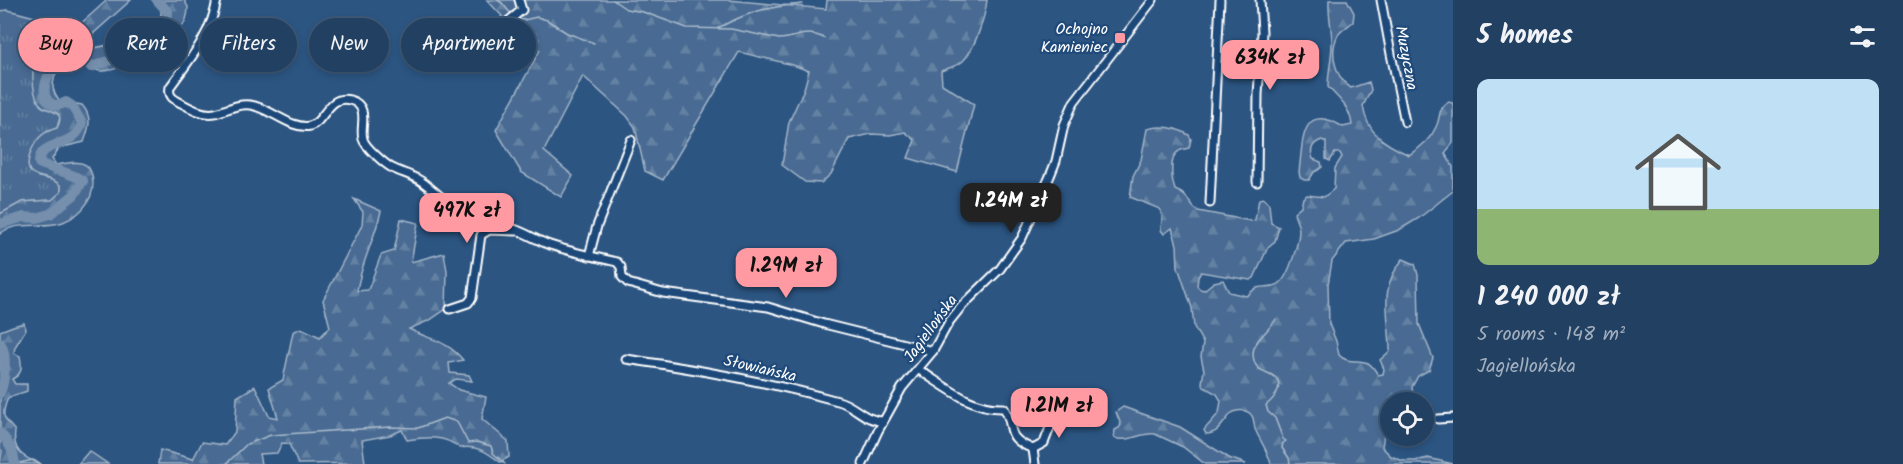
<!DOCTYPE html>
<html lang="en">
<head>
<meta charset="utf-8">
<style>
	:root { --surface:#214062; --page:#2d4b6b; --text:#f1f3f6; --muted:#a2afbe; --line:#3e5977; --accent:#ff9aa2 }
	body { margin:0; font-family:Kalam,sans-serif; background:var(--page); color:var(--text); height:100vh; display:flex; flex-direction:column; font-size:22px; white-space:nowrap }
	* { box-sizing:border-box; margin:0 }
	p { font-size:20px; color:var(--muted) }
	.icon { flex:none; width:33px; height:33px; fill:none; stroke:currentColor; stroke-width:2; stroke-linecap:round; stroke-linejoin:round }
	.map { position:relative; flex:1; overflow:hidden }
	.drawer { display:flex; flex-direction:column; background:var(--surface); width:450px }
	.drawer>* { flex:none }
	.top-card { position:absolute; left:18px; top:18px; width:570px; height:54px; display:flex; gap:12px }
	.controls { position:absolute; left:1380px; top:392px; display:grid; gap:12px }
	.controls a { display:grid; place-items:center; width:54px; height:54px; border-radius:50%; background:var(--surface); box-shadow:0 3px 9px #0003,0 0 0 2px var(--line); font-size:30px }
	.price { position:absolute; translate:-50% -51px; padding:0 14px; border-radius:12px; background:var(--accent); color:#111; font-size:20px; line-height:39px; filter:drop-shadow(0 2px 3px #0008) }
	.price::after { content:''; position:absolute; left:50%; top:36px; width:18px; height:14px; margin-left:-9px; background:inherit; clip-path:polygon(0 0,100% 0,50% 100%) }
	.price.current { background:#222; color:#fff }
	ul { padding:0; list-style:none }
	li { display:grid; align-content:center; gap:12px; height:318px; padding:0 24px }
	li span { display:grid; place-items:center; height:186px; border-radius:12px; color:#555 }
	li>.icon { margin-inline-start:auto }
	span .icon { width:108px; height:108px; fill:#fffc; stroke-width:1 }
	li b { font-size:26px }
	h2 { display:flex; justify-content:space-between; align-items:center; height:72px; padding:0 24px; font-size:26px }
	.tag { padding:0 21px; border-radius:27px; background:var(--surface); box-shadow:0 3px 9px #0003,0 0 0 2px var(--line); font-size:21px; line-height:54px }
	.tag.current { background:var(--accent); color:#111 }
	main { display:flex; flex:1; min-height:0 }
	.map>svg:first-child { display:block }
</style>
</head>
<body>
<main>
<div class="map">
<svg width="1453" height="464" viewBox="0 0 1453 464">
	<defs>
		<pattern id="grass-tufts" width="24" height="20" patternUnits="userSpaceOnUse" patternTransform="scale(1.5)"><rect width="24" height="20" fill="#486b92"/><path d="M3 7l-1-3M5 7V3M7 7l1-3M15 17l-1-3M17 17v-4M19 17l1-3" fill="none" stroke="#6381a2"/></pattern>
		<pattern id="forest-firs" width="22" height="20" patternUnits="userSpaceOnUse" patternTransform="scale(1.5)"><rect width="22" height="20" fill="#486b92"/><path d="M5 1l3.5 6h-7zM16 11l3.5 6h-7z" fill="#6381a2"/></pattern>
	</defs>
	<rect width="100%" height="100%" fill="#2c5582"/>
	<filter id="ink" filterUnits="userSpaceOnUse"><feTurbulence type="fractalNoise" baseFrequency=".0167" numOctaves="2"/><feDisplacementMap in="SourceGraphic" scale="12" xChannelSelector="R" yChannelSelector="G"/><feConvolveMatrix kernelMatrix="1 2 1 2 8 2 1 2 1" color-interpolation-filters="sRGB"/></filter>
	<g filter="url(#ink)">
		<path fill="url(#grass-tufts)" stroke="#a4b5c8" stroke-width="1.5" d="M8 10 42 19 57 40C35 52 30 67 36 91 37 95 38 101 40 105 46 111 55 109 60 117L57 128 46 132 38 177 57 181 61 186V192L52 200 22 202 0 214V11Z"/>
		<g fill="url(#forest-firs)" stroke="#a4b5c8" stroke-width="1.5">
			<path d="M107 0H131L94 33 89 44 94 48C110 46 123 40 138 32 153 25 173 16 152 0H184L188 7C188 15 186 22 181 28 174 37 163 40 154 46 137 55 122 72 100 71 88 70 82 53 69 56 58 60 53 79 53 88 54 93 56 97 59 101L82 105C93 117 89 128 84 142L59 148 52 159 56 165C65 164 75 160 84 164 89 166 90 170 92 175 97 196 83 214 63 222 45 229 14 220 0 234V214L22 202 52 200 61 192V186C49 171 17 185 32 149 38 136 44 132 57 128 68 107 46 114 39 103 32 92 30 65 38 54 44 45 55 42 65 36 79 26 94 12 107 0Z"/>
			<path d="M487 0H728L826 9 827 0H987C985 17 975 49 963 61 958 66 948 68 941 71L942 84 974 104 957 172 908 158 915 140 905 132 890 135 871 134 849 139 831 174 821 183 805 182 782 165 789 122 804 89 809 71 793 65 739 52 663 180 645 171 635 127 627 116 583 76 544 151 573 176 561 197 521 172 496 130 540 50 518 40 482 43 502 16Z"/>
			<path d="M1329 0H1347L1354 13 1353 22C1348 26 1341 30 1338 35 1329 52 1335 78 1351 88L1369 82 1371 90 1363 106C1367 134 1385 144 1409 155 1420 148 1431 139 1436 127 1442 115 1436 112 1448 102L1453 103V143L1445 153 1453 167V191L1419 218 1399 230 1374 239 1346 243 1332 261 1328 284 1329 324 1336 341 1339 355C1347 364 1358 359 1368 363 1373 366 1375 370 1378 375L1383 374 1384 369 1380 360 1390 351C1390 316 1377 290 1403 259L1415 264 1418 275 1419 324 1433 358 1429 370 1418 376 1412 387 1414 402H1390V427L1384 434 1382 447 1391 456 1403 461H1415L1428 458 1453 464H1271C1268 451 1260 441 1255 429 1254 425 1254 419 1252 416 1248 409 1236 409 1231 414 1223 422 1219 434 1206 434L1204 430 1219 413 1221 401 1217 394 1204 387 1202 383 1204 370 1201 357 1203 343 1194 327 1192 308 1178 267 1177 245 1172 228 1164 234 1161 230 1162 217 1160 209 1130 197 1133 176 1141 160 1147 129C1162 125 1175 127 1189 135L1191 139 1189 148C1185 149 1182 149 1179 151 1168 157 1172 181 1175 190 1191 196 1187 204 1198 211L1251 221 1255 220 1259 199 1263 198 1269 204 1271 223 1279 227 1275 241 1268 247 1254 278 1250 280 1201 272 1198 277 1197 286 1200 289 1204 290 1214 282 1223 280 1229 292 1246 296C1250 294 1253 289 1257 288 1265 285 1273 289 1280 283 1289 276 1299 242 1299 230 1299 223 1294 219 1294 212L1301 206 1303 198 1307 195 1324 197 1334 189 1335 168 1342 157 1340 153H1335L1330 161 1326 159V142L1322 140C1313 143 1309 149 1313 159L1321 162 1322 167 1318 170 1314 172 1309 180H1304L1300 177 1299 172C1303 142 1300 101 1343 127L1352 125C1350 107 1339 99 1328 87 1328 72 1332 58 1332 43 1332 29 1328 15 1329 0Z"/>
			<path d="M354 199 381 211C375 238 361 263 357 291L368 290 381 255 394 251 401 219 418 223 411 262 444 253 447 271 446 309 430 320 409 329C430 340 447 340 463 360L449 363 450 373 469 375 472 381 456 379 449 383 459 390 486 397 482 419 508 441 509 457 500 462C487 452 477 445 460 448 444 435 427 437 407 440L402 430 390 435 362 440 365 463 298 464 289 444 282 443 277 453 259 454 261 464H158L160 450 193 459 202 442 225 445 235 432 237 397 255 386 269 416 278 418 269 388 283 380 293 332 301 328 320 337 330 327 323 300 362 225 363 212Z"/>
			<path d="M24 323 26 329 15 347 14 353 20 356C22 367 23 374 12 379L15 384H27V391C20 394 14 394 8 398 0 417 4 418 15 431 12 451 23 458 41 464H0L2 451 0 449V331L13 326Z"/>
			<path d="M1123 407 1180 427 1229 458 1246 464H1205L1183 447 1155 434C1141 432 1129 443 1114 438L1115 430 1119 428 1121 425 1116 412Z"/>
			<path d="M89 451 108 464H78Z"/>
		</g>
		<g fill="none" stroke-linecap="round" stroke-linejoin="round">
			<g stroke="#acbcce" stroke-width="1.5">
				<path d="M497 0 502 3 511 14"/>
				<path d="M613 0 626 9 643 12 687 28 731 29 779 39C798 38 804 29 824 38"/>
				<path d="M518 19 524 20 537 17 547 20 567 33 594 43"/>
				<path d="M718 28C750 11 767 7 803 4"/>
				<path d="M1276 319C1270 330 1253 340 1253 354 1254 373 1266 370 1275 377 1285 386 1273 400 1266 405L1268 412 1275 418 1283 439 1286 441 1283 443 1282 448 1289 458 1290 464"/>
				<path d="M15 464 33 460 41 464"/>
				<path d="M226 464 247 444 271 435 390 427 418 428 445 418 457 422 468 443 477 442 491 446 493 453 505 464"/>
			</g>
			<g stroke="#748fad" stroke-width="10">
				<path d="M0 224 24 217 37 218 50 214 74 195 83 181C75 174 51 169 39 163 39 139 76 149 82 123L72 106 66 102C60 106 53 107 48 101 36 86 59 56 71 47L80 52 91 67C116 58 169 45 168 12L157 0"/>
				<path d="M0 342C8 355 5 380 0 393"/>
				<path d="M0 433C9 442 14 451 15 464"/>
			</g>
			<g stroke="#fff" stroke-width="11">
				<g id="street">
					<path d="M217 0C211 35 190 59 170 87 168 96 173 99 181 103 192 109 203 115 215 113 227 110 238 103 250 105 269 107 291 130 310 126 325 122 328 94 350 100 371 106 359 127 363 139 365 147 385 164 392 168 402 173 412 175 421 181 435 191 447 203 461 212 476 221 492 221 508 227 523 231 536 240 550 245 572 252 594 257 617 262L621 267 622 277 628 283 663 293 768 307 824 324 933 351"/>
					<path d="M1381 0 1391 54 1405 122"/>
					<path d="M491 45 500 28 522 10 519 0"/>
					<path d="M1257 182 1258 95 1262 32 1260 0"/>
					<path d="M1210 203 1220 0"/>
					<path d="M589 256 597 226 631 140"/>
					<path d="M450 309 468 303 472 298 481 235 489 230 516 231"/>
					<path d="M626 359C698 369 768 382 838 401 855 405 864 421 883 421"/>
					<path d="M919 370C945 386 972 410 1004 408 1016 428 1003 437 1033 449L1035 464"/>
					<path d="M1438 419 1453 418"/>
					<path d="M1033 449 1044 443 1060 402 1072 400"/>
					<path d="M863 464 878 431 902 388 933 351 949 322 961 307 1000 269 1022 238 1050 176 1056 161 1064 125 1074 102 1153 0"/>
				</g>
			</g>
			<use href="#street" stroke="#1f4a7a" stroke-width="7"/>
		</g>
	</g>
	<rect fill="#ff9aa2" stroke="#1f4a7a" stroke-width="2" x="1114" y="32" width="12" height="12" rx="3"/>
	<g text-anchor="middle" dominant-baseline="central" stroke-width="4.5" stroke-linejoin="round" paint-order="stroke">
		<g font-size="16" fill="#fff" stroke="#1f4a7a" text-anchor="end">
			<text x="1108" y="29">Ochojno<tspan x="1108" dy="18">Kamieniec</tspan></text>
		</g>
		<g font-size="16" fill="#fff" stroke="#1f4a7a">
			<text transform="translate(1406 58) rotate(79)">Muzyczna</text>
			<text transform="translate(931 329) rotate(-54)">Jagiellońska</text>
			<text transform="translate(760 369) rotate(13)">Słowiańska</text>
		</g>
	</g>
</svg>
<div class="controls">
<a><svg class="icon" aria-label="locate" viewBox="0 0 24 24"><circle cx="12" cy="12" r="6"/><path d="M12 2v4M12 18v4M2 12h4M18 12h4"/></svg></a>
</div>
<b class="price" style="left:1270px;top:91px">634K zł</b>
<b class="price current" style="left:1011px;top:234px">1.24M zł</b>
<b class="price" style="left:467px;top:244px">497K zł</b>
<b class="price" style="left:786px;top:299px">1.29M zł</b>
<b class="price" style="left:1059px;top:439px">1.21M zł</b>
<div class="top-card">
<a class="tag current">Buy</a>
<a class="tag">Rent</a>
<a class="tag">Filters</a>
<a class="tag">New</a>
<a class="tag">Apartment</a>
</div>
</div>
<section class="drawer">
<h2>5 homes<svg class="icon" aria-label="filters" viewBox="0 0 24 24"><path d="M4 7h16M4 17h16"/><circle cx="9" cy="7" r="2"/><circle cx="15" cy="17" r="2"/></svg></h2>
<ul>
<li><span style="background:linear-gradient(#bfe0f5 70%,#8fb573 0)"><svg class="icon" aria-label="home" viewBox="0 0 24 24"><path d="M3 11l9-7 9 7M6 9v11h12V9"/></svg></span><div><b>1 240 000 zł</b><p>5 rooms · 148 m²</p><p>Jagiellońska</p></div></li>
</ul>
</section>
</main>
</body>
</html>
